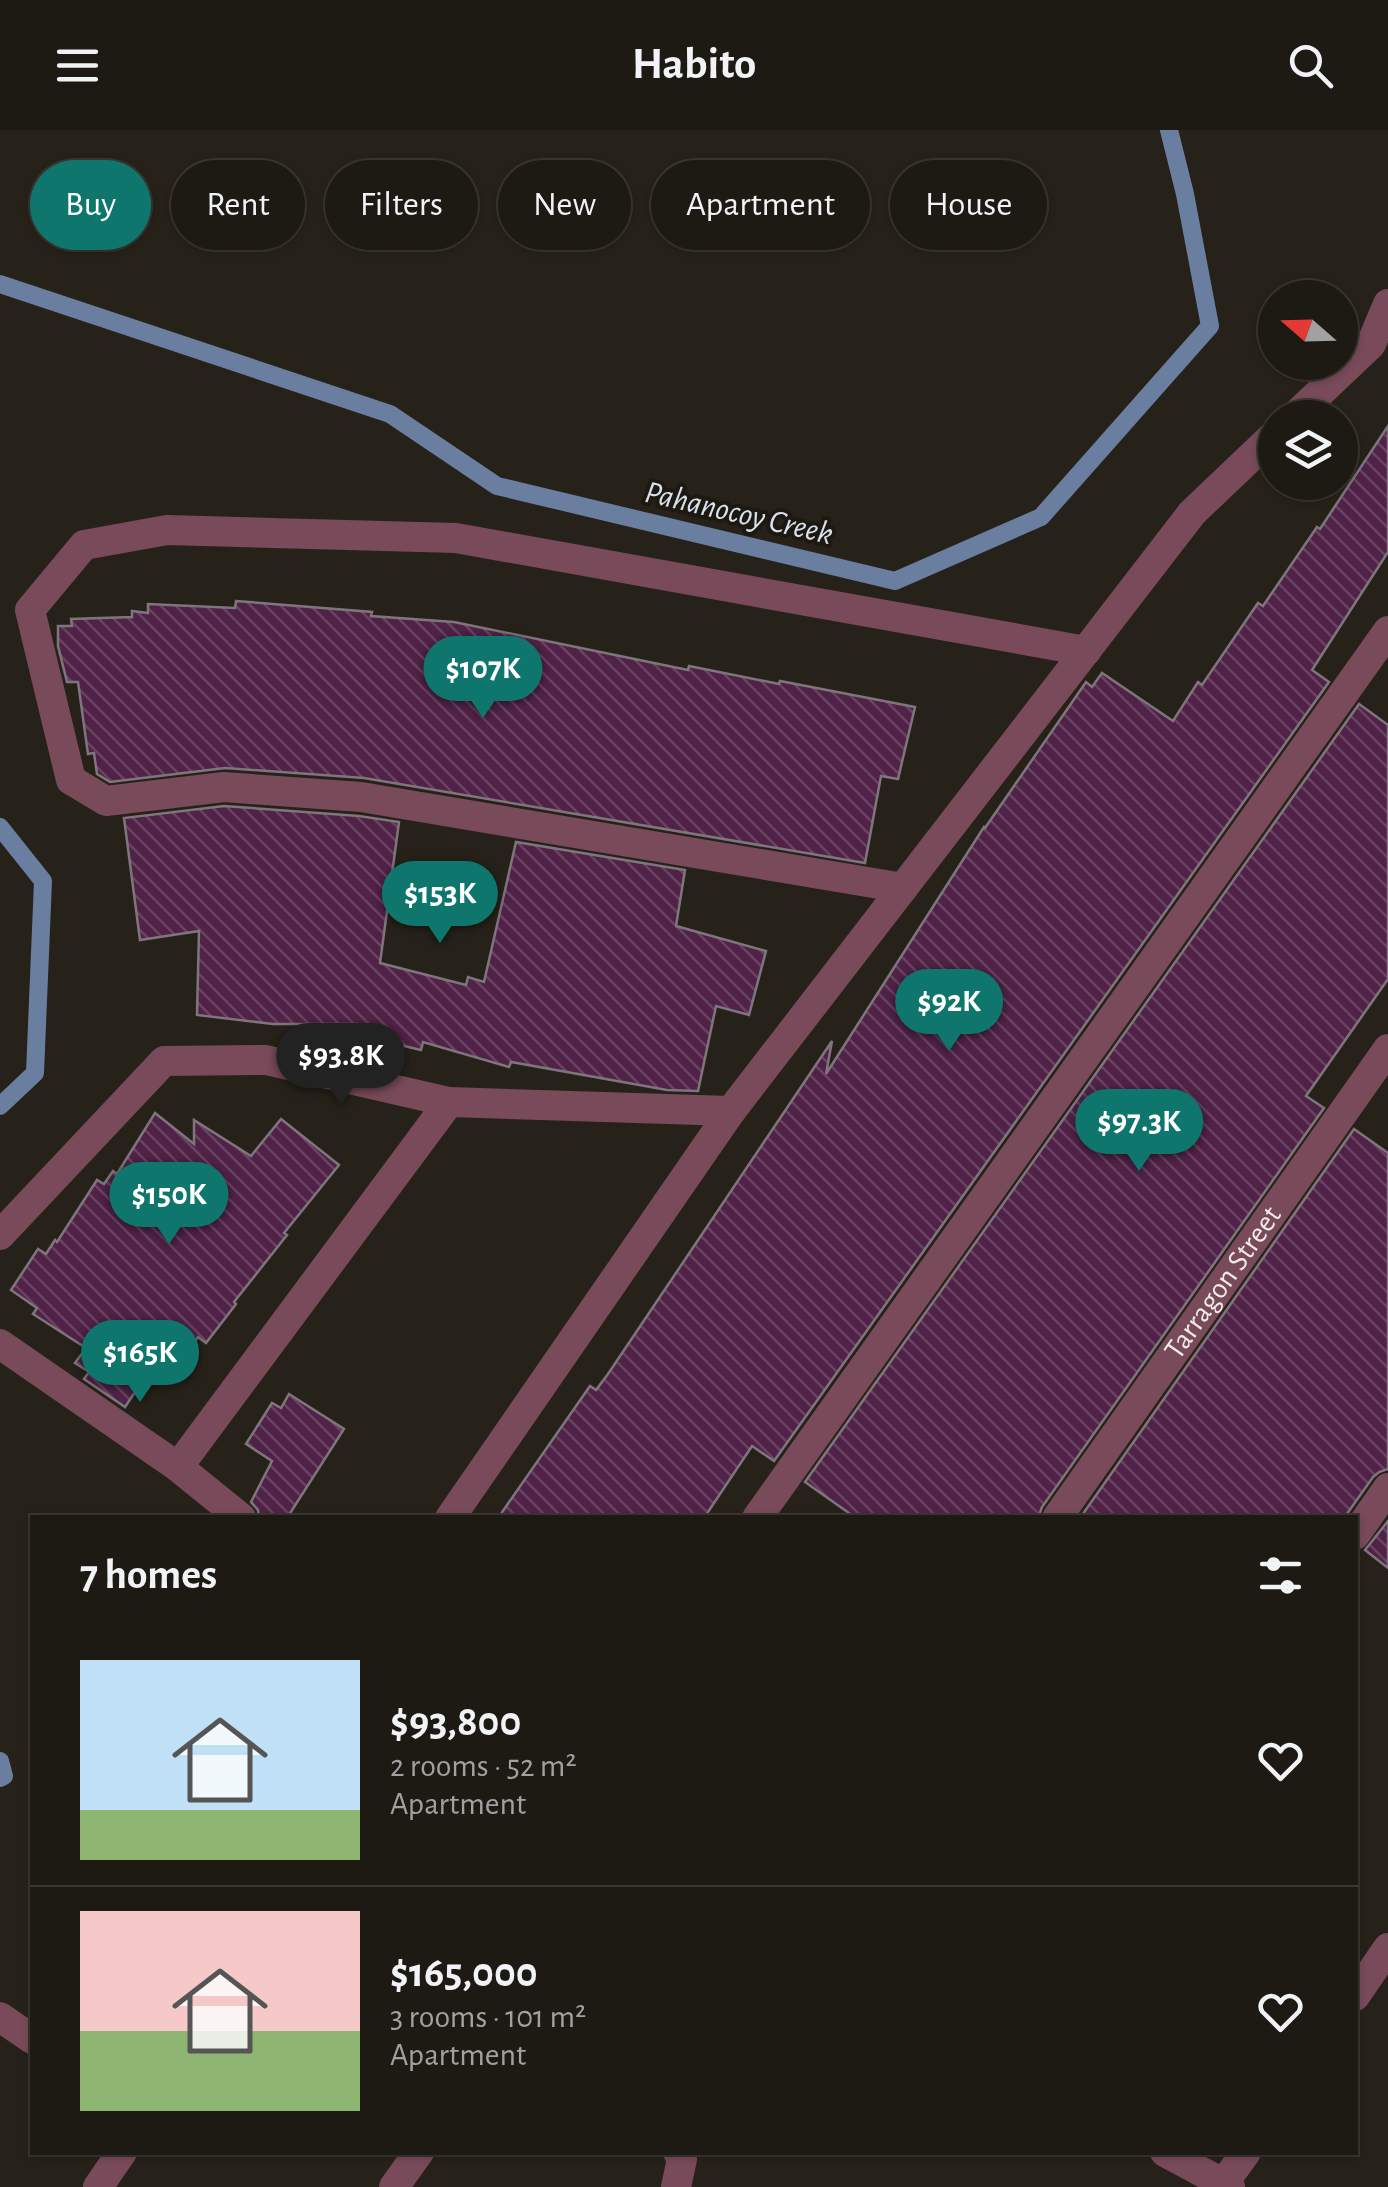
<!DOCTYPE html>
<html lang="en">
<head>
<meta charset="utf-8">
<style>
	:root { --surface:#1d1a13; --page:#2a2721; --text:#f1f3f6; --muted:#a0a1a0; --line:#3b3833; --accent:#0f766e }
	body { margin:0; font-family:"Alegreya Sans",sans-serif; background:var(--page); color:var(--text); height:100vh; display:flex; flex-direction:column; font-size:38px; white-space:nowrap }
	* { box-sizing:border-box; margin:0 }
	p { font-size:32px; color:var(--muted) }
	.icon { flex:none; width:55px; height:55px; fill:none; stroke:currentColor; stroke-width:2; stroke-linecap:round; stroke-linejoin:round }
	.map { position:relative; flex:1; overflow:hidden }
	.details { position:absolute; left:30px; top:1385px; width:1328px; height:640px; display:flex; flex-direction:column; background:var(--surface); border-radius:0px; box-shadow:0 2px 8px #0004,0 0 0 2px var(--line) }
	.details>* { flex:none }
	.top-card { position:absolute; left:30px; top:30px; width:1330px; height:90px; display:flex; gap:20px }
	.needle { width:65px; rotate:290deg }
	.tools { position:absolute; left:1258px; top:150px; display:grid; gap:20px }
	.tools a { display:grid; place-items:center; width:100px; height:100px; border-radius:50%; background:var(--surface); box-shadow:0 2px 8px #0004,0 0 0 2px var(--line); font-size:50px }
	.price { position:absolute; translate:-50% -85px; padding:0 22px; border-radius:35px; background:var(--accent); color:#fff; font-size:32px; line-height:65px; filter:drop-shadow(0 2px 5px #0008) }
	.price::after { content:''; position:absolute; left:50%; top:60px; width:30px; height:22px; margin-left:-15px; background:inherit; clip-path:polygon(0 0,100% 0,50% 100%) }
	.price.current { background:#222; color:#fff }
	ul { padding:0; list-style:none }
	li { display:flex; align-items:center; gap:30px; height:250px; padding:0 50px }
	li+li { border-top:2px solid var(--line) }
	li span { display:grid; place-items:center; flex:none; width:280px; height:200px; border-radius:0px; color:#555 }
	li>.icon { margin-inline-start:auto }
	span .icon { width:120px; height:120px; fill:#fffc; stroke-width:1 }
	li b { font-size:42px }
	h2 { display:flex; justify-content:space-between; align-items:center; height:120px; padding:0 50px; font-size:42px }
	.tag { padding:0 35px; border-radius:45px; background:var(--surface); box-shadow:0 2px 8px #0004,0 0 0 2px var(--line); font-size:35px; line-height:90px }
	.tag.current { background:var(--accent); color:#fff }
	header { display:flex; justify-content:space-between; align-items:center; height:130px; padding:0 50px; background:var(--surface); font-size:45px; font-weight:700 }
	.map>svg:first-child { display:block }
</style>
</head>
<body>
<header><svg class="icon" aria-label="menu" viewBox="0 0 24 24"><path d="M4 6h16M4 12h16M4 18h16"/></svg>Habito<svg class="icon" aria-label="search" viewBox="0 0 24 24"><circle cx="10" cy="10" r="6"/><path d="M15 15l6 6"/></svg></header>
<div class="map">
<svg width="1388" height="2057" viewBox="0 0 1388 2057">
	<defs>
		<pattern id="building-back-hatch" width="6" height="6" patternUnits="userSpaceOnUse" patternTransform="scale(2.5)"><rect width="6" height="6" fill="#502247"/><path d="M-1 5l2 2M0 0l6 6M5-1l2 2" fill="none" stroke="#6a4262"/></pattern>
	</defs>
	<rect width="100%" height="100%" fill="#272219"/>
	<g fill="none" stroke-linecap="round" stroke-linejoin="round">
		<g stroke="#6a7f9f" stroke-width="18">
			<path d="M0 154 390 284 497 356 895 451 1041 387 1210 196 1185 64 1169 0"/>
			<path d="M0 697 43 751 35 943 0 976"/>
			<path d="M0 1631 4 1646 0 1648"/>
		</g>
	</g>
	<g fill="url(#building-back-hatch)" stroke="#7f757d" stroke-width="2.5">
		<path d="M1388 296V422L1312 540 1329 552 774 1331 752 1316 704 1388H498L590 1256 596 1260 608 1244 832 911 826 944 984 697 985 698 1086 552 1092 557 1102 543 1173 591 1198 552 1202 555 1258 473 1263 476 1317 397 1320 399Z"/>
		<path d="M236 471 372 482 371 486 454 492 688 540 689 536 779 554 780 551 915 577 898 649 881 646 865 733 364 648 225 638 110 652 97 644 94 623 88 624 78 552H67L58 516V496H72L71 489 132 487V481L148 483V474L235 478Z"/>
		<path d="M1359 574 1388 595V849L1306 966 1324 978 1042 1377 1038 1388H856L805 1352Z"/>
		<path d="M224 676 359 686 399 692 380 833 466 855 468 847 484 852 516 712 685 740 676 796 766 821 749 885 716 876 698 961 667 960 511 932 509 937 423 912 421 920 349 903 356 894H273L197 885 199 801 140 810 124 688Z"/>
		<path d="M155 983 194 1014V990L251 1026 281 989 339 1035 284 1103 287 1105 234 1172 236 1174 206 1213 198 1207 189 1219 180 1212 147 1257 141 1253 125 1277 84 1249 89 1242 75 1233 86 1218 33 1184 37 1178 11 1160 38 1119 46 1124 55 1110 57 1112 97 1050 104 1054 113 1041 117 1044Z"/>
		<path d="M1354 999 1388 1023V1339L1379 1342 1373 1347 1344 1388H1080Z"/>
		<path d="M289 1264 344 1299 287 1388H259L258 1380 251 1372 272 1331 246 1314 272 1273 281 1278Z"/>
		<path d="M1388 1391V1438L1365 1420Z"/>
	</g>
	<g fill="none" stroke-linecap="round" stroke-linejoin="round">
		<g stroke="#784a5a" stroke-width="30">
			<path d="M1293 288 1371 214 1388 174"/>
			<path d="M903 758 361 667 224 657 106 671 71 650 30 480 84 415 167 400 456 408 1086 521"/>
			<path d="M0 1105 164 931 266 930 449 972 731 981"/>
			<path d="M0 1214 178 1337 241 1388"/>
			<path d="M178 1337 449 972"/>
			<path d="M450 1388 731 981 1192 383 1275 304"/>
			<path d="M757 1388 1388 501"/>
			<path id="s1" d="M1057 1388 1388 919"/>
			<path d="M1355 1405 1388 1358"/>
			<path d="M1355 1866 1388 1818"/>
			<path d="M0 1887 32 1909"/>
			<path d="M1165 2022 1230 2057"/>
			<path d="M1224 2053 1246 2022"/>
			<path d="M98 2057 122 2022"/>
			<path d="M394 2057 419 2022"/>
			<path d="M676 2057 682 2029 678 2022"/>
		</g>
	</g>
	<g text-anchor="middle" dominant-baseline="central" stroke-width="8" stroke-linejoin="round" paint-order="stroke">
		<g font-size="30" fill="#f0ede7" stroke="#1e1910">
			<text stroke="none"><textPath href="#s1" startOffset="288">Tarragon Street</textPath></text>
		</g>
		<g font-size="32" font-style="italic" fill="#d8e2f1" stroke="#1e1910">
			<text transform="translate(739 383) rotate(13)">Pahanocoy Creek</text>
		</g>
	</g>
</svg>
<div class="tools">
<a><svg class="needle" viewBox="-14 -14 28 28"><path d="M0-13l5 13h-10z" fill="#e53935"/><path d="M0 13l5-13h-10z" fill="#a0a1a0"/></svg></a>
<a><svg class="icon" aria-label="layers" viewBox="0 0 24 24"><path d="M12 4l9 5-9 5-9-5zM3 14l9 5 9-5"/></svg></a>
</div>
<b class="price" style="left:483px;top:591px">$107K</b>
<b class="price" style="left:440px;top:816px">$153K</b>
<b class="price" style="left:949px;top:924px">$92K</b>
<b class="price current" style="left:341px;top:978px">$93.8K</b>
<b class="price" style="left:1139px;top:1044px">$97.3K</b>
<b class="price" style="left:169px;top:1117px">$150K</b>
<b class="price" style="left:140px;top:1275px">$165K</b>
<div class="top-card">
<a class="tag current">Buy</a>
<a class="tag">Rent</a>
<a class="tag">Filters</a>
<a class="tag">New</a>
<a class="tag">Apartment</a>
<a class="tag">House</a>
</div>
<section class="details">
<h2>7 homes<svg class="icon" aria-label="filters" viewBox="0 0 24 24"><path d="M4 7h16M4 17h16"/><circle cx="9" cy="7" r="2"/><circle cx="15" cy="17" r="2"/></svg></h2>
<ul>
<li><span style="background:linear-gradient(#bfe0f5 75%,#8fb573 0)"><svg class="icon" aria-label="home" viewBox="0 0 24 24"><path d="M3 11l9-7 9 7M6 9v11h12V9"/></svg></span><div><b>$93,800</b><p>2 rooms · 52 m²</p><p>Apartment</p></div><svg class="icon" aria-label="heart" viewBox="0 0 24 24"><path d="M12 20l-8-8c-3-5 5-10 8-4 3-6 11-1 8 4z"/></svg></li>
<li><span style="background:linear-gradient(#f6c9c9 60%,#8fb573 0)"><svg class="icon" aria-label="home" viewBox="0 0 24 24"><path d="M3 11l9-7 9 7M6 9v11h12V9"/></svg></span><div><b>$165,000</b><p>3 rooms · 101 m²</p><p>Apartment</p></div><svg class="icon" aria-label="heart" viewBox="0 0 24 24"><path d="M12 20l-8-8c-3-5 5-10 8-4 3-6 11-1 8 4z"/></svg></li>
</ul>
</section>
</div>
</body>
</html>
